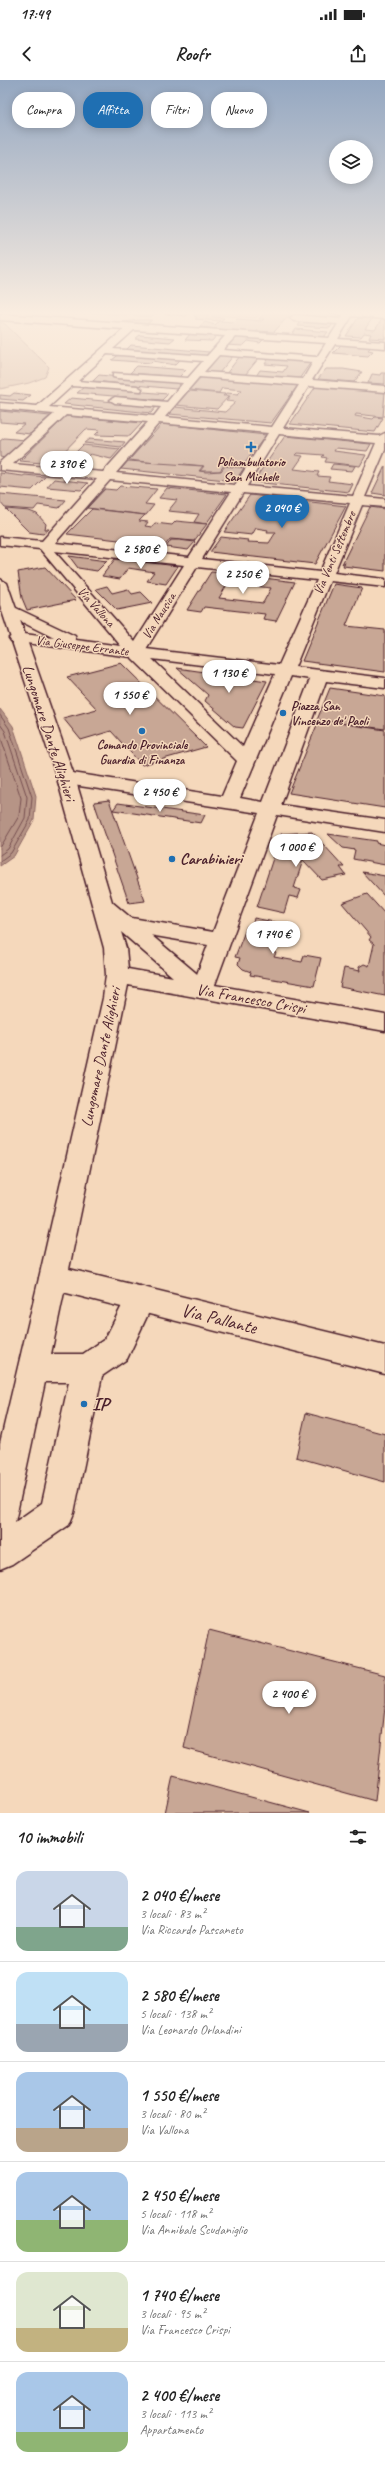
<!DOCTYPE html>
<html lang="it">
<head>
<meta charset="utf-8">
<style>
	:root { --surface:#fff; --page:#f2f2f2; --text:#222; --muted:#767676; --line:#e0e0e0; --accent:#1f6fb2 }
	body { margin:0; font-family:Caveat,sans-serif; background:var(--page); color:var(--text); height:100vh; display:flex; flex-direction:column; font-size:15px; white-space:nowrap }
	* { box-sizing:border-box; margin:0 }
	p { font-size:13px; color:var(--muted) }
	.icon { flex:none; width:22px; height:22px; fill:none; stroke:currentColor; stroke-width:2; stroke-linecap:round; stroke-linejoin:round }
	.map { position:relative; height:1733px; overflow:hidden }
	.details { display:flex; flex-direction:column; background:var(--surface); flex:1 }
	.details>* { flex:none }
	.hud { position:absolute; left:12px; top:12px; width:361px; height:36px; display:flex; gap:8px }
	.buttons { position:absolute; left:329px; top:60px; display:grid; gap:8px }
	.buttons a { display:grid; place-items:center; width:44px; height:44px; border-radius:50%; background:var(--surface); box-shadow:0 2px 10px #0003; font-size:20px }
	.price { position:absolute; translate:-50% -34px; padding:0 9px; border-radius:14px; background:#fff; color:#222; font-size:13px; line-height:26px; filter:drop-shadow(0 1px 2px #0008) }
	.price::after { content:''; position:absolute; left:50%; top:24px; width:12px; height:9px; margin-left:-6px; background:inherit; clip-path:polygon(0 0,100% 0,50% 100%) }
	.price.active { background:var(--accent); color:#fff }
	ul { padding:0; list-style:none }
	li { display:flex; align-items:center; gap:12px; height:100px; padding:0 16px }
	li+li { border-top:1px solid var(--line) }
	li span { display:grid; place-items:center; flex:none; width:112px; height:80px; border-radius:12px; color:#555 }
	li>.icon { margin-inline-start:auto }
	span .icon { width:48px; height:48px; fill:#fffc; stroke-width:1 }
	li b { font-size:17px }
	h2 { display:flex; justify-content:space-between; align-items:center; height:48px; padding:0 16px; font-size:17px }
	.tag { padding:0 14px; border-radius:16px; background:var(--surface); box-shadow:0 2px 10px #0003; font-size:14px; line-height:36px }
	.tag.active { background:var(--accent); color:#fff }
	.status { display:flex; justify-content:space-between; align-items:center; height:28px; padding:0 20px; background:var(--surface); direction:ltr }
	.status svg { height:11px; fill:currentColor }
	header { display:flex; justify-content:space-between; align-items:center; height:52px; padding:0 16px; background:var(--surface); font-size:18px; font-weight:600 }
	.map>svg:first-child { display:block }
</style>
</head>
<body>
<div class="status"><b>17:49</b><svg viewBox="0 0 49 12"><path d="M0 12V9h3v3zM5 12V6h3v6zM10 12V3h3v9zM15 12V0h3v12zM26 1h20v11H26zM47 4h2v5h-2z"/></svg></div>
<header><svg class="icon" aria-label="back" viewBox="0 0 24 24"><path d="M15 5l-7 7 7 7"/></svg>Roofr<svg class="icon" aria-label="share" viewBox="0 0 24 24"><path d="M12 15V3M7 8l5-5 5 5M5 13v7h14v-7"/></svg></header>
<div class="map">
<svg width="385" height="1733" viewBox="0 0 385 1733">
	<rect width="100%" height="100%" fill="#f5d8bb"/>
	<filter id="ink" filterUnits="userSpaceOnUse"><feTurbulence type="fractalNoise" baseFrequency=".025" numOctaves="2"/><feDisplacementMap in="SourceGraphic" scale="8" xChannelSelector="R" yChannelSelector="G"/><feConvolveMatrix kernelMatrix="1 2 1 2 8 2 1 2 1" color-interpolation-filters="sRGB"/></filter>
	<g filter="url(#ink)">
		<g fill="#d9baa3" stroke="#926c67">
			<path d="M87 232H156L151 237Z"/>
			<path d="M214 232H260L256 238 211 235Z"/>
			<path d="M0 242 5 244 49 287 45 297 29 303 0 309Z"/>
		</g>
		<path fill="#b69486" stroke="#8b6562" d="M0 629 13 646 36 716 34 740 14 776 0 786Z"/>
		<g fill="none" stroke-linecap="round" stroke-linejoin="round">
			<g stroke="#754e4f" stroke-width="1">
				<path d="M0 635 9 648 32 717 30 740 11 773 0 781"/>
				<path d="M0 644 5 651 27 717 25 738 8 769 0 775"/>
				<path d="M0 655 21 718 19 736 0 768"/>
			</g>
		</g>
		<g fill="#c8a795" stroke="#4a1f2b" fill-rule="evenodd">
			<path d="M167 232H191L186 236 164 234Z"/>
			<path d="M198 232H210L206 236 224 238 221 241 195 239 197 237 194 236Z"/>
			<path d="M265 232H292L274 252 257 251 256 253 199 247 205 242 215 245 219 241 234 242 237 239 262 241 264 239H259Z"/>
			<path d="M309 232H321L340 234 335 239 305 237Z"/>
			<path d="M358 238 372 239 365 249 375 250 382 239 385 240V259L369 258 371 254 364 253 361 257 346 256Z"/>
			<path d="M139 240H152L147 244 123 242Z"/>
			<path d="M302 240 334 242 330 248 298 246Z"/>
			<path d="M296 249 328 252 324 257 292 255Z"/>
			<path d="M191 253 217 255 212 261 185 260Z"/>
			<path d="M140 255 175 258 170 262 135 259Z"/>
			<path d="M238 255 266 257 260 263 248 261 243 266 226 265Z"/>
			<path d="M343 263 372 266 368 270 373 271 368 276 333 273Z"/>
			<path d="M131 265 209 272 204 277 126 270Z"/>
			<path d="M121 273 182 278 175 285 153 281 151 283 112 280Z"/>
			<path d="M216 274 234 275 219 293 200 292Z"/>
			<path d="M240 276 259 278 245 295 226 294Z"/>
			<path d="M269 278 311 282 299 299 256 296 260 290 283 292 287 286 265 284Z"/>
			<path d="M137 286 186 290 179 297 130 293Z"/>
			<path d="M326 289H343L362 292 354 302 318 299Z"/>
			<path d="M381 293H385V304L368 303 372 294 380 295Z"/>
			<path d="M99 295 181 303 176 309 93 301Z"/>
			<path d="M201 297 298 305 271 343 169 334 175 327 225 332 236 322 226 321 230 316H225L226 313 238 314 242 310 222 308 219 313 189 310Z"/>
			<path d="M316 306 385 312 383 337 356 334 355 336 373 339 375 337 383 338 375 352 290 344Z"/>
			<path d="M84 307 168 314 162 320 77 313Z"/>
			<path d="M189 311 225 314 223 316H229L217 329 176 325Z"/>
			<path d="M14 313 31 315 23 321 0 319V315L10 316Z"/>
			<path d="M71 318 157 326 151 333 64 324Z"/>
			<path d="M0 331 50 336 30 354 14 352 24 344 0 342Z"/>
			<path d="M66 336 142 343 130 356 95 355 100 350 86 349 52 384 20 381Z"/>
			<path d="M162 344 266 355 242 387 224 385 220 391H200L204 386 184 384 182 386 129 380Z"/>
			<path d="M285 356 371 364 367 371 336 368 334 371 366 375 360 386 325 382 327 378 322 377 324 375 297 373 295 375 303 376 294 389 319 392 317 396 330 397 328 401 353 404 349 412 253 402Z"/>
			<path d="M4 358 25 360 5 378 0 377V361Z"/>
			<path d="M89 359 125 362 121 367 84 363Z"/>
			<path d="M83 365 120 369 111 379 90 374 87 377 72 376Z"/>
			<path d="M128 381 203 386 199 391 206 392 221 391 225 386 244 388 235 401 121 389Z"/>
			<path d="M333 384 355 386 352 391 330 389Z"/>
			<path d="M385 386V415L372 413Z"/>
			<path d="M0 393 23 396 25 395 45 397 32 410 0 407Z"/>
			<path d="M54 399 88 403 81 410 47 407Z"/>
			<path d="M120 406 157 409 145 424 154 425 146 435 87 428 105 409 116 410Z"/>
			<path d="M167 408 227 414 206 444 194 442 199 434 168 431 177 420 159 418Z"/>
			<path d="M0 414 66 420 59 428 38 425 34 430 5 428 0 422Z"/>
			<path d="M250 415 346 426 315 484 210 472 221 457 248 460 247 462 269 463 276 452H267L268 450 256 448 252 455 224 452Z"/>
			<path d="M370 427 385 429V491L343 486 345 482 342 484Z"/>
			<path d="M6 429 29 431 37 434 46 444 45 449H49L43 454 29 452Z"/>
			<path d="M92 429 145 435 139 441 148 442 145 446 152 447 155 443 172 445 176 441 207 444 194 461 170 459 164 467 158 466 162 461 156 460 153 464 67 454Z"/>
			<path d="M171 460H179L195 462 188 470 166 467Z"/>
			<path d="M69 476 107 481 97 491 78 488Z"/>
			<path d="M115 479 178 486 166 504 147 501 154 492 128 488 120 499 102 496Z"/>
			<path d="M45 487 76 520 27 530 22 518 18 492Z"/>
			<path d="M211 492 249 496 295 502 276 541 263 539 265 534 204 527 201 532 187 530ZM228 503 271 508 263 523 219 518Z"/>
			<path d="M334 504 362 508 346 546 385 550V592L302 581Z"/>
			<path d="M107 506 112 513 128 509 132 514 141 512 152 523 117 530 96 509Z"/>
			<path d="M121 583 206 667 142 685 111 651 81 660 63 638 97 629 67 597Z"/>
			<path d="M177 588 267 601 243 648 235 647 205 621 208 615Z"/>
			<path d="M330 608 385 616V649L317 640Z"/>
			<path d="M319 640 385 650V728L289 713Z"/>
			<path d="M109 720 145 821 129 823 94 722Z"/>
			<path d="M118 723 205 735 201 743 113 730Z"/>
			<path d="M312 752 344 787H340L346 795 322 800 303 780 294 808 301 810 298 818 289 816 284 833 257 827 281 754Z"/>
			<path d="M328 754 377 761 376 763 385 765V785L353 779 355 770 343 768Z"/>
			<path d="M362 792 385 796V817Z"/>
			<path d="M367 814 385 834V916L340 907 344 888 360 891 359 887 364 884 369 886 374 864 369 860 371 857 342 823Z"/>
			<path d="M254 838 289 845 281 864 272 863 271 871 276 873 274 877 302 882 304 875 321 878 314 906 250 895 251 892 243 889 238 884 240 878 235 877 247 846 252 848Z"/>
			<path d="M306 1333 385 1354V1402L296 1377Z"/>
			<path d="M209 1550 385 1595V1627L375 1721 184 1668Z"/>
			<path d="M173 1696 310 1733H165Z"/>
		</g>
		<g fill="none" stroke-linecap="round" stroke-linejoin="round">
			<g stroke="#4a1f2b" stroke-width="3">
				<g id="minor">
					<path d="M331 232 385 233V239L352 236 338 259 385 262V268L335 264 312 300 385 306V312L309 306 283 348 379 356 385 353V370L365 417 385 419V427L362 425 334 493 385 499V507L330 501 295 587 385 598V608L326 601 281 725 385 740V752L277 735 213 910 210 916 202 918 194 916 191 910 208 865 126 851 118 849 115 844 118 839 126 837 213 852 259 733 66 704 59 702 57 698 59 694 66 692 222 716 237 681 131 577 11 561 9 558 17 553 54 558 4 533 2 530 9 526 14 527 75 556 76 560 121 566 40 469 0 465V457L42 461 97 399 0 390V382L54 334 0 329V323L37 326 124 249 0 240V234L329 258 338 244 294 241 290 238 294 235 341 239 343 235ZM134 250 225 256 207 276 113 269ZM235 257 326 263 317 277 223 270ZM107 274 203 281 188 298 113 293V297L117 298 183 303 167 322 115 317 110 320 115 323 161 327 154 336 49 327 72 306 141 311 142 309 137 306 78 301ZM219 275 313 282 303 299 204 292ZM199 297 299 305 272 347 165 337ZM66 335 148 342 103 392 13 384ZM159 343 268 353 235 405 116 393ZM279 354 376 363 353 416 247 406ZM110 400 231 412 189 477 55 463ZM243 413 350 423 320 492 202 479ZM54 471 184 485 135 562ZM197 487 317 500 279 585 146 569ZM152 579 275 594 243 667ZM291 596 310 599 263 722 240 718Z"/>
					<path d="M53 1186 63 1189 67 1198 51 1274H83L105 1259 130 1210 140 1206 150 1210 155 1219 127 1279 102 1296 74 1433 69 1445 12 1484 0 1489V1363L39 1198 43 1189ZM45 1302H69L42 1423 15 1442Z"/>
				</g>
			</g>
			<g stroke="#4a1f2b" stroke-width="3">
				<path id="major" d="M0 499 7 503 75 698 112 822 209 904 385 935V951L128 905 69 1189 385 1266V1294L43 1207 39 1198 103 918 106 895 104 868 57 698 0 525ZM121 852 173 897 128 889 126 868Z"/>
			</g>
			<use href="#minor" fill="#f5d8bb" fill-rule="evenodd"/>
			<use href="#major" fill="#f5d8bb" fill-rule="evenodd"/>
		</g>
	</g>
	<linearGradient id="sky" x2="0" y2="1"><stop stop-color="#94a7c1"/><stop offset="0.49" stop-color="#faede0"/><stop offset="1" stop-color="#faede0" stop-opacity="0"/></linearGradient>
	<rect width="385" height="475" fill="url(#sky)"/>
	<g fill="#1f6fb2" stroke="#f5d8bb" stroke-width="1.5">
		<path d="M249 361h4v4h4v4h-4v4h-4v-4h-4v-4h4z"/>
		<circle cx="283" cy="633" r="4"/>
		<circle cx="142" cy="651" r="4"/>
		<circle cx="172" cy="779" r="4"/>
		<circle cx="84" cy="1324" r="4"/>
	</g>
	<g text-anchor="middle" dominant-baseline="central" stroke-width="3" stroke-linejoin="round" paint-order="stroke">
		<g font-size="13" font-weight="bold" fill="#4a1f2b" stroke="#f5d8bb">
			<text x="251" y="382">Poliambulatorio<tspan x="251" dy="15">San Michele</tspan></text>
			<text x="291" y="626" text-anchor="start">Piazza San<tspan x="291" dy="15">Vincenzo de' Paoli</tspan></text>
			<text x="142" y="665">Comando Provinciale<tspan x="142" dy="15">Guardia di Finanza</tspan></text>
		</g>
		<g font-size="13" fill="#4a1f2b" stroke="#f5d8bb">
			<text transform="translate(335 473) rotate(-67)">Via Venti Settembre</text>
			<text transform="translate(96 527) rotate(48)">Via Vallona</text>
			<text transform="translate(159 536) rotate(-58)">Via Nausica</text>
			<text transform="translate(82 566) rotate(7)">Via Giuseppe Errante</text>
		</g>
		<g font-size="16" fill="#4a1f2b" stroke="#f5d8bb">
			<text transform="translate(49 653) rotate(72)">Lungomare Dante Alighieri</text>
			<text transform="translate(251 919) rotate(10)">Via Francesco Crispi</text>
			<text transform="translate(101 977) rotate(-78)">Lungomare Dante Alighieri</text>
		</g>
		<g font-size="16" font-weight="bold" fill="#4a1f2b" stroke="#f5d8bb" text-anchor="start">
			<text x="180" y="779">Carabinieri</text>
		</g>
		<g font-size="19" fill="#4a1f2b" stroke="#f5d8bb">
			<text transform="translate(219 1239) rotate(14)">Via Pallante</text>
		</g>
		<g font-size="19" font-weight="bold" fill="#4a1f2b" stroke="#f5d8bb" text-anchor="start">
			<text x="92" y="1324">IP</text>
		</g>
	</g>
</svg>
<div class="buttons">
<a><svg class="icon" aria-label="layers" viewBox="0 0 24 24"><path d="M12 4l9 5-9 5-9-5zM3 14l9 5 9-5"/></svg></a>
</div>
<b class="price" style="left:67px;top:405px">2 390 €</b>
<b class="price active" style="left:282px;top:449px">2 040 €</b>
<b class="price" style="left:141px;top:490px">2 580 €</b>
<b class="price" style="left:243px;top:515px">2 250 €</b>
<b class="price" style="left:229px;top:614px">1 130 €</b>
<b class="price" style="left:130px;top:636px">1 550 €</b>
<b class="price" style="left:160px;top:733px">2 450 €</b>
<b class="price" style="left:296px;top:788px">1 000 €</b>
<b class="price" style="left:273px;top:875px">1 740 €</b>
<b class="price" style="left:289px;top:1635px">2 400 €</b>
<div class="hud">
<a class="tag">Compra</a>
<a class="tag active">Affitta</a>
<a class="tag">Filtri</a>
<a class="tag">Nuovo</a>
</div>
</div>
<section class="details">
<h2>10 immobili<svg class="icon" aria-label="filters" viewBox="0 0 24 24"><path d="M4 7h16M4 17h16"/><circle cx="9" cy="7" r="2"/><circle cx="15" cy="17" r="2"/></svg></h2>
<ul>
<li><span style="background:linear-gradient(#c9d6e8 70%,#7fa58c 0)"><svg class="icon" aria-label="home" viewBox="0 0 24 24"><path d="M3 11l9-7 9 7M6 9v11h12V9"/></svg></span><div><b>2 040 €/mese</b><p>3 locali · 83 m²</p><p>Via Riccardo Passaneto</p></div></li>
<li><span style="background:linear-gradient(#bfe0f5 65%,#9aa5b1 0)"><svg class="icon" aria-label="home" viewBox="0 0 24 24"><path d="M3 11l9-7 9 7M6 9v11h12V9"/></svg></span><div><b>2 580 €/mese</b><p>5 locali · 138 m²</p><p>Via Leonardo Orlandini</p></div></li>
<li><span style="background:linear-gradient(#a9c7e8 70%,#b9a48a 0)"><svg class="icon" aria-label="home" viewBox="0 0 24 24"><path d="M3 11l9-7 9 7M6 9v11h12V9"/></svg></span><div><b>1 550 €/mese</b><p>3 locali · 80 m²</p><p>Via Vallona</p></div></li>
<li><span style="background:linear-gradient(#a9c7e8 60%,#8fb573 0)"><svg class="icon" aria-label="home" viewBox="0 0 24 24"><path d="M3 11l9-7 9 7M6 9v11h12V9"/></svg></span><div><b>2 450 €/mese</b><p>5 locali · 118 m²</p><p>Via Annibale Scudaniglio</p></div></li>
<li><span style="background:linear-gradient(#dfe7d0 70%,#c2b280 0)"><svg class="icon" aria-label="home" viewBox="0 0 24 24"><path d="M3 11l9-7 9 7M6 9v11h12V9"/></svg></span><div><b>1 740 €/mese</b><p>3 locali · 95 m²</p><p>Via Francesco Crispi</p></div></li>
<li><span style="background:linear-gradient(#a9c7e8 75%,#8fb573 0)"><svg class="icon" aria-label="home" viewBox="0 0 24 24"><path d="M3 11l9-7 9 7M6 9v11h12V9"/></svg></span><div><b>2 400 €/mese</b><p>3 locali · 113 m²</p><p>Appartamento</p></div></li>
</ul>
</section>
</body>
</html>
